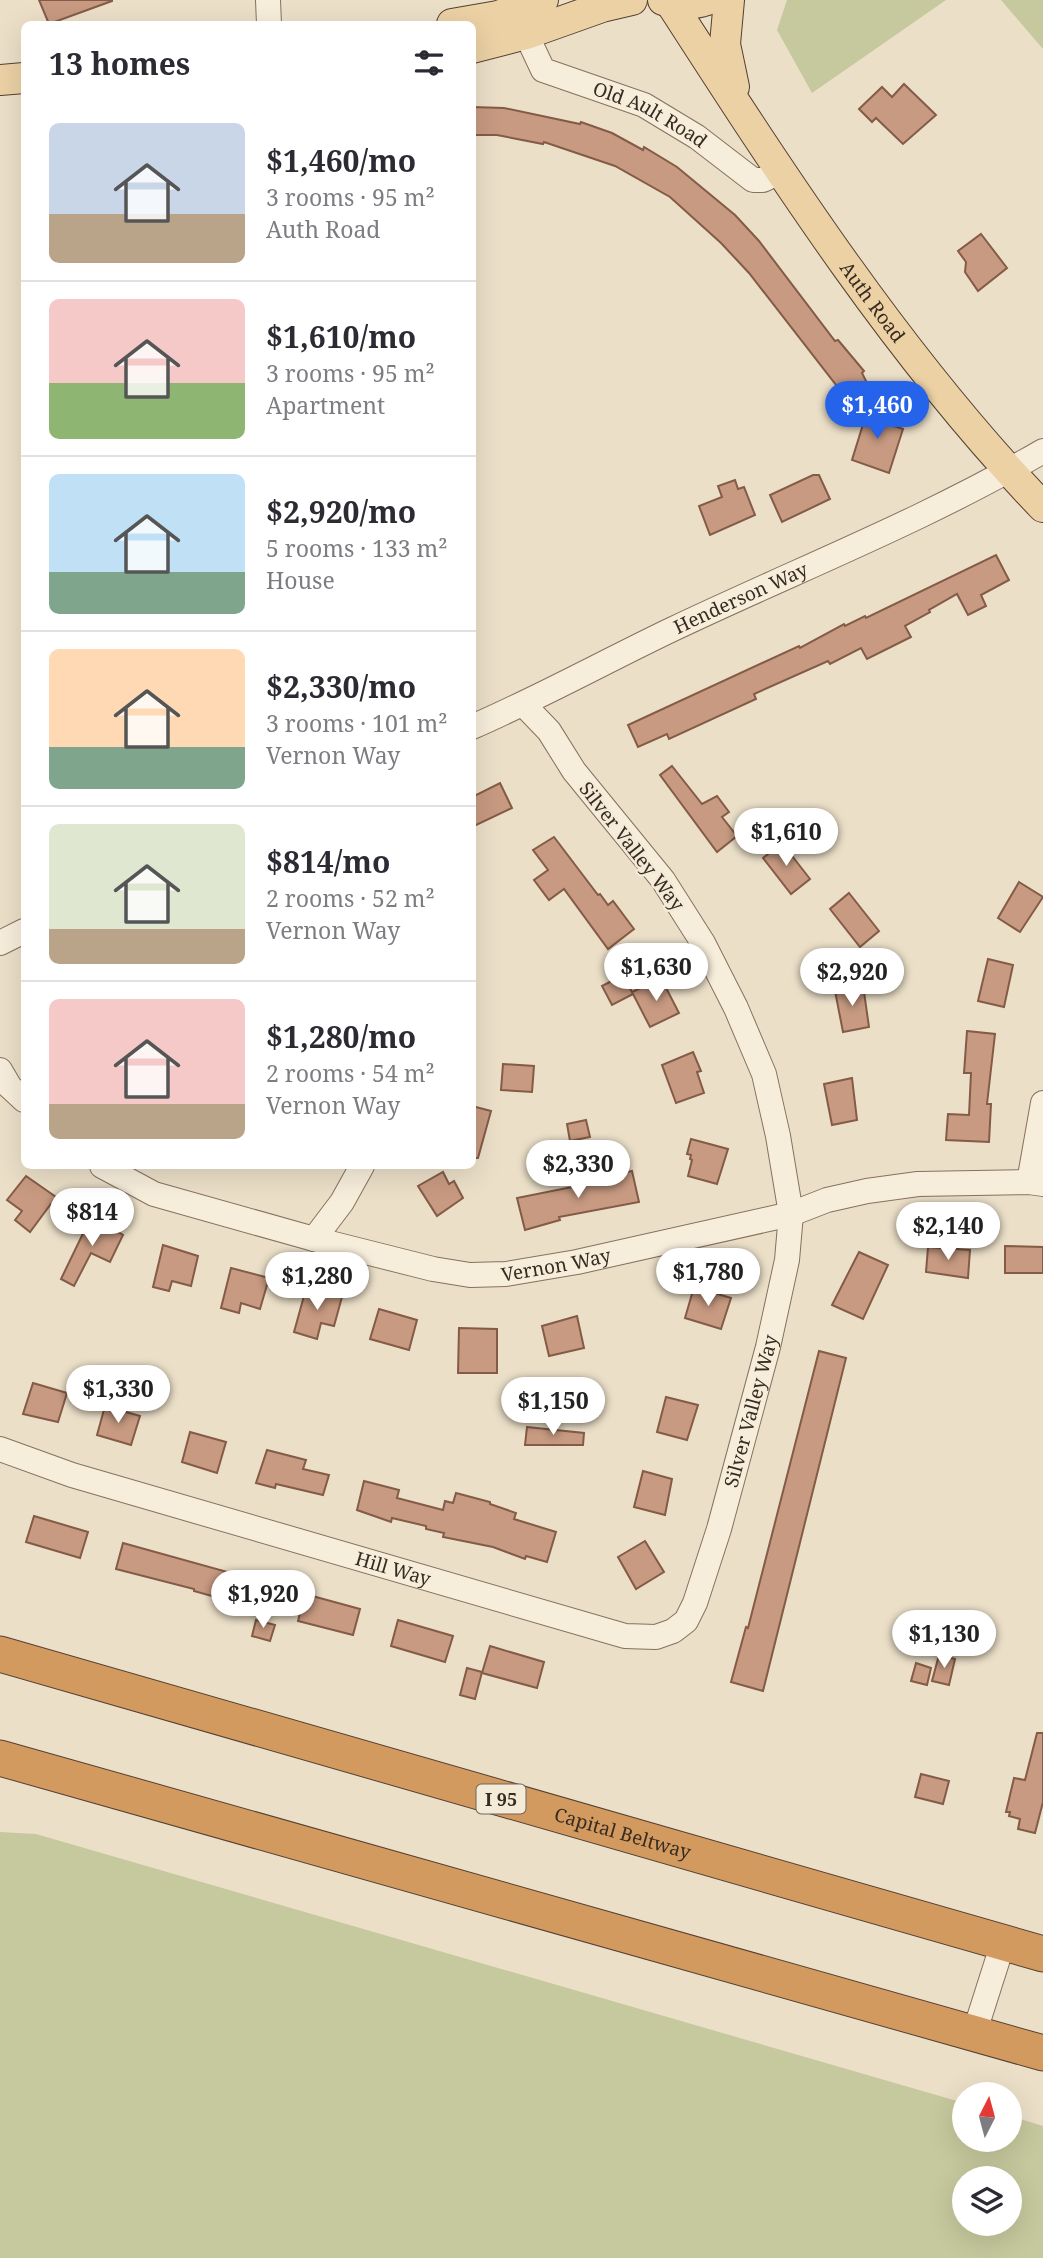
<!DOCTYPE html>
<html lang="en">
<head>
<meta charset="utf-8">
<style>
	:root { --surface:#fff; --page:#f7f7f7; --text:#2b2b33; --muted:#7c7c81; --line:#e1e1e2; --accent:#2563eb }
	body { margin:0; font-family:"Noto Serif",serif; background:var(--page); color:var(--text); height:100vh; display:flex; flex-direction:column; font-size:26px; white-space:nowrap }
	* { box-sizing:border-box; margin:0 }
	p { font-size:23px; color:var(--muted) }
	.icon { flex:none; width:38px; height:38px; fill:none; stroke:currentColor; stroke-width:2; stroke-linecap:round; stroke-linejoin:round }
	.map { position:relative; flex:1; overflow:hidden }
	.panel { position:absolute; left:21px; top:21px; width:455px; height:1148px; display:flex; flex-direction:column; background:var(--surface); border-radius:10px; box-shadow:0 7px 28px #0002 }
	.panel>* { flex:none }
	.needle { width:46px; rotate:6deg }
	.buttons { position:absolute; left:952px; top:2082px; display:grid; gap:14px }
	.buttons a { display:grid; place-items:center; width:70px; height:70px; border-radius:50%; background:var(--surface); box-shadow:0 7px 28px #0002; font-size:35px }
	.price { position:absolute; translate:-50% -60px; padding:0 16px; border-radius:24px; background:#fff; color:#222; font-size:23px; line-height:46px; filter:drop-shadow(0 2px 4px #0008) }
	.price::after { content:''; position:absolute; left:50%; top:42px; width:21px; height:16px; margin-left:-10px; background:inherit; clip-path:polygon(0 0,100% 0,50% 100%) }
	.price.on { background:var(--accent); color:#fff }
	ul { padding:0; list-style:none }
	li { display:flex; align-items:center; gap:21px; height:175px; padding:0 28px }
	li+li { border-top:2px solid var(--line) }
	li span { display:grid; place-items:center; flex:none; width:196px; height:140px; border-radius:10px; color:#555 }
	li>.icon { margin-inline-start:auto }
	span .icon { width:84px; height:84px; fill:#fffc; stroke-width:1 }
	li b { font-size:30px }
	h2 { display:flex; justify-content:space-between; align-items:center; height:84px; padding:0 28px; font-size:30px }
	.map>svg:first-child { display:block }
</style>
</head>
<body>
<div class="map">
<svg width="1043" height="2258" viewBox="0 0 1043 2258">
	<rect width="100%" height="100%" fill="#ebdfc8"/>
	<g fill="#c6c99d" fill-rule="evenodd">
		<path d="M787 0H946L812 93 777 30Z"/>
		<path d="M1001 0H1043V49Z"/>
		<path d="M0 1832 36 1834 964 2103V2140H1010V2116L1043 2126V2258H0ZM964 2179H1010V2224H964Z"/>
	</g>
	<g fill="#c79a81" stroke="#845b46" stroke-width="2">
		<path d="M39 0H112V1L49 24Z"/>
		<path d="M904 84 936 115 903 144 876 118 872 122 859 109 882 87 892 97Z"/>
		<path d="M472 107 504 108 580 124 581 122 612 133 643 150 644 147 677 167 735 215 759 241 835 341 838 340 864 371 862 373 867 383 847 399 749 273 721 243 670 197 615 166 544 142 543 144 497 135H472Z"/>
		<path d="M981 234 1007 268 978 291 965 272 966 262 958 251Z"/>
		<path d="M869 405 886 410 882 422 903 429 889 473 852 460Z"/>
		<path d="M813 475H819L830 499 782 522 770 495Z"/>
		<path d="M735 480 738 489 744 487 755 515 710 535 699 506 722 497 718 486Z"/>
		<path d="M996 555 1009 580 981 595 986 606 968 615 957 594 929 610 930 612 905 626 911 637 867 659 861 648 830 664 828 661 754 694 756 699 669 739 667 734 638 747 628 725 799 646 800 648 844 624 845 626 865 616 866 618Z"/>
		<path d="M672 766 702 804 717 796 729 812 722 817 737 836 717 852 660 775Z"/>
		<path d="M500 783 512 808 472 827V797Z"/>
		<path d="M554 837 598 895 600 894 608 905 613 901 634 929 608 949 564 889 549 900 534 880 548 870 533 850Z"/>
		<path d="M782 843 810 879 791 894 763 858Z"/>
		<path d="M1019 882 1043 897 1020 932 998 918Z"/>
		<path d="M849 893 879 931 860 947 830 909Z"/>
		<path d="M988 959 1013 965 1004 1007 978 1001Z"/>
		<path d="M623 975 633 994 612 1005 602 986Z"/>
		<path d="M661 978 679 1013 650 1027 632 992Z"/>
		<path d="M863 985 869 1027 843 1032 835 991Z"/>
		<path d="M967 1031 995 1034 987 1104H991L989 1142 946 1140 948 1114 969 1115 971 1073H964Z"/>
		<path d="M693 1052 701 1071 697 1072 704 1093 676 1103 662 1065Z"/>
		<path d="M503 1064 534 1066 532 1092 501 1090Z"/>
		<path d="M852 1078 857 1120 832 1125 824 1084Z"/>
		<path d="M472 1106 491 1111 478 1158H472Z"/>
		<path d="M586 1120 590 1137 570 1141 567 1124Z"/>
		<path d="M691 1139 728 1149 717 1184 688 1176 692 1160 690 1159 691 1155 687 1154Z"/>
		<path d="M632 1171 639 1202 559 1217 560 1220 525 1230 517 1198 597 1182 596 1179Z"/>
		<path d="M443 1172 449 1184 454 1181 463 1198 437 1216 418 1186Z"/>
		<path d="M26 1176 56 1197 30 1232 15 1220 22 1211 7 1200Z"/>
		<path d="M91 1217 123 1235 110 1262 91 1253 74 1286 61 1279Z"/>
		<path d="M163 1245 198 1256 191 1286 172 1281 169 1291 153 1287Z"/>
		<path d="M1005 1246 1043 1247V1273H1005Z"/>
		<path d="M928 1247 970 1250 968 1278 926 1272Z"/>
		<path d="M859 1252 888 1265 863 1319 832 1305Z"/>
		<path d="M231 1268 269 1278 260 1309 241 1303 239 1313 221 1308Z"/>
		<path d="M307 1285 342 1297 334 1326 321 1323 317 1339 294 1332Z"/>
		<path d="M694 1287 731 1298 721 1329 685 1318Z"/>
		<path d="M379 1309 417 1320 409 1350 370 1339Z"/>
		<path d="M577 1316 584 1348 549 1356 542 1326Z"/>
		<path d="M459 1328 497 1329V1373H458Z"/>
		<path d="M819 1351 846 1358 763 1691 731 1682 746 1627 748 1628Z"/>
		<path d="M33 1383 67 1393 58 1422 23 1414Z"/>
		<path d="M666 1397 698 1405 687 1440 657 1432Z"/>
		<path d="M105 1406 140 1416 131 1445 97 1435Z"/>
		<path d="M527 1427 584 1433 583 1445H525Z"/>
		<path d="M190 1432 226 1442 217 1473 182 1462Z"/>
		<path d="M267 1450 306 1460 303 1469 329 1475 323 1495 276 1484 275 1488 256 1483Z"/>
		<path d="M643 1471 672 1479 665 1515 634 1507Z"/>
		<path d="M364 1481 399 1490 397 1498 443 1510 445 1501 453 1503 456 1493 490 1502V1504L516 1513 514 1519 556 1532 547 1562 526 1556 525 1559 493 1547 443 1537 444 1533 426 1529V1526L392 1518 391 1522 357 1510Z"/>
		<path d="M34 1516 88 1532 80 1558 26 1542Z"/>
		<path d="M645 1541 664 1572 636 1589 618 1557Z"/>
		<path d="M123 1543 267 1583 259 1612 240 1606V1604L194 1591V1589L116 1569Z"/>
		<path d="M305 1594 360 1609 353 1635 298 1621Z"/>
		<path d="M256 1620 275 1625 270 1641 252 1636Z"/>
		<path d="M398 1620 453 1636 445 1662 391 1646Z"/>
		<path d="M490 1646 544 1662 537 1688 482 1673Z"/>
		<path d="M939 1655 955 1659 949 1685 932 1681Z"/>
		<path d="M916 1663 931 1668 927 1685 911 1681Z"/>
		<path d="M467 1668 482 1672 475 1699 460 1695Z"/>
		<path d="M1037 1733H1043V1802L1035 1833 1018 1829 1020 1819 1009 1816 1010 1812H1006L1014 1778 1025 1780Z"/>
		<path d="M921 1774 949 1781 943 1804 915 1797Z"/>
	</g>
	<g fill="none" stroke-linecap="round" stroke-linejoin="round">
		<g stroke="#86715e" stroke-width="26">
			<g id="minor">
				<path d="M268 0 269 24"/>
				<path id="s1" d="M526 34 543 70 644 105 697 137 753 180H763L782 171"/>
				<path id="s2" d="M472 727C541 697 606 661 673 629 797 570 925 520 1043 451"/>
				<path d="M0 943 24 931"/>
				<path d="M0 1070 10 1087 24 1100"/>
				<path d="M102 1166 154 1194 314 1239 342 1202 362 1166"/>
				<path d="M1029 1182 1043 1103"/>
				<path id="s3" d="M314 1239 433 1269 470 1275 506 1274 577 1262 791 1214 827 1200 867 1191 918 1184 1029 1182 1043 1184"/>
				<path id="s4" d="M0 1449 72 1475 625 1636 656 1637 673 1631 686 1621 695 1603 719 1529 768 1347 787 1260 791 1214 778 1136 764 1074 736 1008 703 943 663 880 574 771 549 731 524 705"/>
				<path d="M974 2034 1003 1943"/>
			</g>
		</g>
		<g stroke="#554032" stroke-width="32">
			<g id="major">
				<path d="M663 0C678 5 692 5 707 0"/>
				<path d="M729 0 725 44 734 87"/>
				<path id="s5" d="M670 2C783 177 898 356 1043 507"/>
				<path d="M452 24 498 16 543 0"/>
				<path d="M472 48 526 34 602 7 632 0"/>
				<path d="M0 80 24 78"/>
			</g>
		</g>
		<g stroke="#554032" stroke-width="37">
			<g id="highway">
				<path id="s6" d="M0 1654 1043 1954"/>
				<path d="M0 1758 1043 2053"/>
			</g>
		</g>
		<use href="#minor" stroke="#f7eddb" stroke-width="24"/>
		<use href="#major" stroke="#ebd1a4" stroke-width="30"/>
		<use href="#highway" stroke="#d39a60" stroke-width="35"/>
	</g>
	<g text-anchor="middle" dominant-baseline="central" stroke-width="5" stroke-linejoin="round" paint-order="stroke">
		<rect fill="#f3ead7" stroke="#706458" stroke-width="2" x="476.5" y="1784.5" width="49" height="29" rx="5"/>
		<g font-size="18" font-weight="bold" fill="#382b21">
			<text x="501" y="1799">I 95</text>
		</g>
		<g font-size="19" fill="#382b21" stroke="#f3ead7">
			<text stroke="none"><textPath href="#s1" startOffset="156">Old Ault Road</textPath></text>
			<text stroke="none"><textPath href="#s5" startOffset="362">Auth Road</textPath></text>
			<text stroke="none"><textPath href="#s2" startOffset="298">Henderson Way</textPath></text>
			<text transform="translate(632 846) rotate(52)">Silver Valley Way</text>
			<text stroke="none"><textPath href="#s3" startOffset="247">Vernon Way</textPath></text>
			<text stroke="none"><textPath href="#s4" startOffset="938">Silver Valley Way</textPath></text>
			<text stroke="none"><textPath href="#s4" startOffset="411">Hill Way</textPath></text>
			<text stroke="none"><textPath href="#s6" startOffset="648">Capital Beltway</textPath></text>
		</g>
	</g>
</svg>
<div class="buttons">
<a><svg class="needle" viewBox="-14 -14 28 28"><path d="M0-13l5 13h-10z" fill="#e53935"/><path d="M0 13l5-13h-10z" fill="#7c7c81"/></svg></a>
<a><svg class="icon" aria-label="layers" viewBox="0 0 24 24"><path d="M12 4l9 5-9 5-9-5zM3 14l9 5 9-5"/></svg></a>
</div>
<b class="price on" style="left:877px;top:441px">$1,460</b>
<b class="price" style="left:786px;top:868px">$1,610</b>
<b class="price" style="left:656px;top:1003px">$1,630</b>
<b class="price" style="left:852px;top:1008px">$2,920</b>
<b class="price" style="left:578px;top:1200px">$2,330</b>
<b class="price" style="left:92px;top:1248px">$814</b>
<b class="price" style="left:948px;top:1262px">$2,140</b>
<b class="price" style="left:708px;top:1308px">$1,780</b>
<b class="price" style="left:317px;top:1312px">$1,280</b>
<b class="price" style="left:118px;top:1425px">$1,330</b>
<b class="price" style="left:553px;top:1437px">$1,150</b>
<b class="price" style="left:263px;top:1630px">$1,920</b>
<b class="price" style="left:944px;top:1670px">$1,130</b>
<section class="panel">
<h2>13 homes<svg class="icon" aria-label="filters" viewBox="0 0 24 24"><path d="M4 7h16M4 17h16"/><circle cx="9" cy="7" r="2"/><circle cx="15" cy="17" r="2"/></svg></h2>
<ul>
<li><span style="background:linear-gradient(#c9d6e8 65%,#b9a48a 0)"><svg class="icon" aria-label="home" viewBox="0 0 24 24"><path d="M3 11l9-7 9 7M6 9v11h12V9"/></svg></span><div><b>$1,460/mo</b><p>3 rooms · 95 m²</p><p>Auth Road</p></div></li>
<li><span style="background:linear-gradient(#f6c9c9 60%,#8fb573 0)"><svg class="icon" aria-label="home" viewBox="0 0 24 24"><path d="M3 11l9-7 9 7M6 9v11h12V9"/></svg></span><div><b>$1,610/mo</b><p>3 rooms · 95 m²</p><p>Apartment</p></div></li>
<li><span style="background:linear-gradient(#bfe0f5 70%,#7fa58c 0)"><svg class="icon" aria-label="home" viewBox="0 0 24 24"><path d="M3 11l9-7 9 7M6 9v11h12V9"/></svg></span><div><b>$2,920/mo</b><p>5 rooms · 133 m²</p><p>House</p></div></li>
<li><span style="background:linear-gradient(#ffd9b3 70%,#7fa58c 0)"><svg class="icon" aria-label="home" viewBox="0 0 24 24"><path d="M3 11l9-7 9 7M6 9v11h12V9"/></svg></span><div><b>$2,330/mo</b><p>3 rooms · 101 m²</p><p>Vernon Way</p></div></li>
<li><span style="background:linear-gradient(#dfe7d0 75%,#b9a48a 0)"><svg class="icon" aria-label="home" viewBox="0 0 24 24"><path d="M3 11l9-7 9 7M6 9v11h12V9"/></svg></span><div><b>$814/mo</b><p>2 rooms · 52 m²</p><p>Vernon Way</p></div></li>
<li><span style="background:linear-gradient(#f6c9c9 75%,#b9a48a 0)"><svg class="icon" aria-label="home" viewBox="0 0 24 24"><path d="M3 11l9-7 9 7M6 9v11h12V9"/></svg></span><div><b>$1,280/mo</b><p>2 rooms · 54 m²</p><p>Vernon Way</p></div></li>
</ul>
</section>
</div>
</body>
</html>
